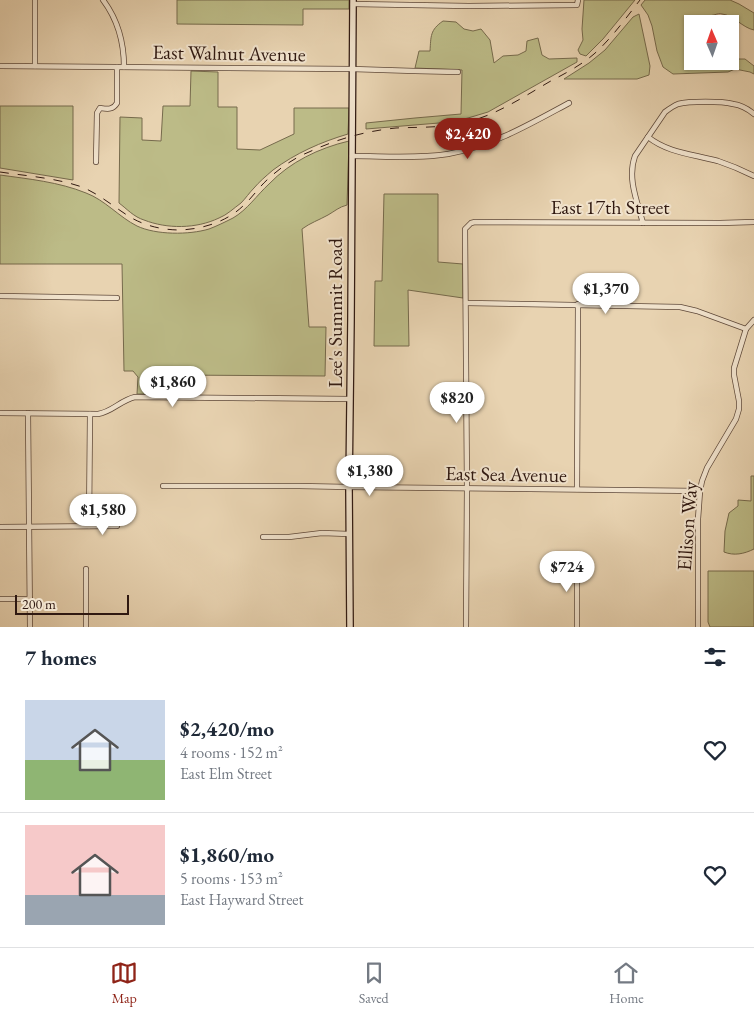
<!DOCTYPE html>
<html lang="en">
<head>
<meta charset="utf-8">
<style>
	:root { --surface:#fff; --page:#f2f2f3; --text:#1f2937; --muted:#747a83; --line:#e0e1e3; --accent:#8f2418 }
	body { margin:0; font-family:"EB Garamond",serif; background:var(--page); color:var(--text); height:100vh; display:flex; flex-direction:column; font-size:19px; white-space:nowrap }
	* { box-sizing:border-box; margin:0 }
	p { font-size:16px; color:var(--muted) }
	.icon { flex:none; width:28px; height:28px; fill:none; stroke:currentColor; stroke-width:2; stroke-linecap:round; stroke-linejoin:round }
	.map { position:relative; height:627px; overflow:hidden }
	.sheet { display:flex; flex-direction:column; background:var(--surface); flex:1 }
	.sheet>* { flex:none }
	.needle { width:32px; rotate:358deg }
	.fabs { position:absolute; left:684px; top:15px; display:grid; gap:10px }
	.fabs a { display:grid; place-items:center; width:55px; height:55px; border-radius:0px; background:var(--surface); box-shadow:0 1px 4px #0004; font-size:25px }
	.scale { position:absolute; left:15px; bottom:12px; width:114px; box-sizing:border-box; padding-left:5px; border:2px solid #301911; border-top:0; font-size:14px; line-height:18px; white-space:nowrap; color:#301911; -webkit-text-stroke:4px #f0e2cc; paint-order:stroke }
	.price { position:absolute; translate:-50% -42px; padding:0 11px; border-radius:18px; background:#fff; color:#222; font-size:16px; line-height:32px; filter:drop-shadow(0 1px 2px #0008) }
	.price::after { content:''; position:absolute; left:50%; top:30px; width:15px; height:11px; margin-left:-8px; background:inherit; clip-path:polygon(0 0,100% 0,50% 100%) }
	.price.on { background:var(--accent); color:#fff }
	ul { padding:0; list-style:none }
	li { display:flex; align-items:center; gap:15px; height:125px; padding:0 25px }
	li+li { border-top:1px solid var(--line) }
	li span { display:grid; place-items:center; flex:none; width:140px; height:100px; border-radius:0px; color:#555 }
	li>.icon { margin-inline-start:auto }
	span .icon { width:60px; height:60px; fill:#fffc; stroke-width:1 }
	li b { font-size:21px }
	h2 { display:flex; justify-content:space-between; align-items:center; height:60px; padding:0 25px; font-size:21px }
	.tab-bar { display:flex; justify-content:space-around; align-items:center; height:70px; border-top:1px solid var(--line); background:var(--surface); font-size:14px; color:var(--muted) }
	.tab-bar a { display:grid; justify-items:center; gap:2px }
	.tab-bar .on { color:var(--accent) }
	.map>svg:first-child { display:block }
</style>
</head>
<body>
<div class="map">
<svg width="754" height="627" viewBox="0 0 754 627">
	<rect width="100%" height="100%" fill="#e8d3b1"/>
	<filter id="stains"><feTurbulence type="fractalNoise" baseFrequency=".004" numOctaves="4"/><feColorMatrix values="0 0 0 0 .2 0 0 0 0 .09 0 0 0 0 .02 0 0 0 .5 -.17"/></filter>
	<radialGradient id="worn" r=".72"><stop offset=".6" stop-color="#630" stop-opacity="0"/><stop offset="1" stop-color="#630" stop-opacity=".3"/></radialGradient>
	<g fill="#bcbb87" stroke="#766a4c">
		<path d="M177 0H349V9H303V25L177 24Z"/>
		<path d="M584 0H635L603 39 586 56 580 54 578 50 583 40 582 29Z"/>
		<path d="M645 0H730L739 4 754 13V30C743 28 733 15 722 14 720 13 717 14 714 15 708 16 701 19 697 24H692C692 32 687 43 686 53L692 54V61H730V59H745L754 66V74L750 72 735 69 728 72 673 74 663 67 657 51 652 26 648 15 641 5Z"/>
		<path d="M639 14 650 66 649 75 637 79H564L589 63 605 50 633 17Z"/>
		<path d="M443 21 456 22 464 29 473 31 481 29 490 40 494 63 503 56 518 55 526 51 527 41 538 38 542 55 549 59 577 58V62L488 112 468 118 451 122 366 129V123L415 118 461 114 462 70 415 68 419 51H430C431 36 430 30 443 21Z"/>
		<path d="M191 71 218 72V107H237V149L260 150 294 134V108H349L348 134C321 142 296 153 273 170 266 176 259 182 254 188 249 193 246 198 241 203 234 208 227 215 219 218 196 229 167 229 144 220 134 217 127 209 119 203L120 117 142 118V140L161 141 163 106H190Z"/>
		<path d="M0 106H73V180L0 168Z"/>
		<path d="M349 141 347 205C339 207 335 211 328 215 319 220 310 223 302 229L309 327H326L325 376 172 375 171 394H137L138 377 133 371H124L122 264H0V175C29 179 59 182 86 193 105 200 119 217 137 226 156 235 189 235 209 229 217 226 225 222 233 218 247 210 257 195 269 184 290 162 319 148 349 141Z"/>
		<path d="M384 194H438V262L463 264V298L408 290 409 346H374L375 281H382Z"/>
		<path d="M751 476H754V549C744 554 734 556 724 552L725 531 729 513 738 506V500L751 501Z"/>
		<path d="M708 571H754V627H710L708 622Z"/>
	</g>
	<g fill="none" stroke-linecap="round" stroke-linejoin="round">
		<g stroke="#5e4839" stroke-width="6">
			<g id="street">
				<path d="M103 0C118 20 124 42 124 67"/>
				<path d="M353 4 469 6 577 5 578 0"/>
				<path d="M0 66 352 69 415 71 458 72"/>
				<path d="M35 66V0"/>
				<path d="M648 137C668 153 693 154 718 161 730 165 742 170 754 176"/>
				<path d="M352 156C383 156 417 159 448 154 493 146 530 124 569 103"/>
				<path d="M96 162 97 113 100 108C108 109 113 110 117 103V67"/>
				<path d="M643 223C637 201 627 178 635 156L665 112C669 109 673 106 678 104 689 101 722 101 733 104 741 105 748 109 754 114"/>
				<path d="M0 296 117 298"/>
				<path d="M466 303 680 307 697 311 746 329"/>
				<path d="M0 413 98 414C112 412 121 400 135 397L350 399"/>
				<path d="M28 413 30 627"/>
				<path d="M163 486H299L349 487 700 491"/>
				<path d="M577 489 578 304"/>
				<path d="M89 526 90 414"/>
				<path d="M0 527 117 526"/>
				<path d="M263 537H289L322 533 349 534"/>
				<path d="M86 569V627"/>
				<path d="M0 599H30"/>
				<path d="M466 627 467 488 465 229 471 223 475 222 720 223 754 222"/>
				<path d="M577 627V558"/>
				<path d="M698 627V519L700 491 702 481 707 468 736 419 739 409V401L734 375V368L746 329 754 320"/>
			</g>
		</g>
		<g stroke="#301911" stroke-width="8">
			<path id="secondary" d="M350 627 349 487 351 319 353 0"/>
		</g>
		<use href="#street" stroke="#f0e2cc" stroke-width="4.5"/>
		<use href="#secondary" stroke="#f0e2cc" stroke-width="5.5"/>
		<path stroke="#301911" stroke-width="1" stroke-dasharray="9 9" stroke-linecap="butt" d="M0 172C27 176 56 178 82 187 99 194 114 207 130 217 145 226 163 230 180 230 203 229 226 222 243 206 252 198 259 187 268 179 280 168 294 158 309 152 337 139 366 131 396 128 416 127 437 128 457 124 490 119 520 99 549 82 564 74 580 66 594 54 611 39 626 18 640 0"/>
	</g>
	<g text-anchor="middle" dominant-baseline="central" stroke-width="4" stroke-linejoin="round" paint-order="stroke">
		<g font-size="20" fill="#301911" stroke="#f0e2cc">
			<text transform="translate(229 53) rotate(1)">East Walnut Avenue</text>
			<text x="610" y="207">East 17th Street</text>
			<text transform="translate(335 313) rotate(-90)">Lee's Summit Road</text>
			<text transform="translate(506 474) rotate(1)">East Sea Avenue</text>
			<text transform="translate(687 526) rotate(-86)">Ellison Way</text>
		</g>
	</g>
	<rect width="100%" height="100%" filter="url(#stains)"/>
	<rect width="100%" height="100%" fill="url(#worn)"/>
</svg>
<div class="fabs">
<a><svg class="needle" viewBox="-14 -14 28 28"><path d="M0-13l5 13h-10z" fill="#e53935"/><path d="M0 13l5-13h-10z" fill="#747a83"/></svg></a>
</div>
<div class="scale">200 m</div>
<b class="price on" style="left:468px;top:160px">$2,420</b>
<b class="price" style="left:606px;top:315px">$1,370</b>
<b class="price" style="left:173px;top:408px">$1,860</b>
<b class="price" style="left:457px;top:424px">$820</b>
<b class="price" style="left:370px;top:497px">$1,380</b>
<b class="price" style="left:103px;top:536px">$1,580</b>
<b class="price" style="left:567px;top:593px">$724</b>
</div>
<section class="sheet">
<h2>7 homes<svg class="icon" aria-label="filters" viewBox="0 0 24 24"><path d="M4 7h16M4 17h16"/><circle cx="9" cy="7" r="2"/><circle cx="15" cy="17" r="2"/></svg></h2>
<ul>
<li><span style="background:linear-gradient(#c9d6e8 60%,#8fb573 0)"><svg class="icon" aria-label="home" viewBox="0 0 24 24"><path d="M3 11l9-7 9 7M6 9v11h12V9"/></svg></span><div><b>$2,420/mo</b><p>4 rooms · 152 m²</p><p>East Elm Street</p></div><svg class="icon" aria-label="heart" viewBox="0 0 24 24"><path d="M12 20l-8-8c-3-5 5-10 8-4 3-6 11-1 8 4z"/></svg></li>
<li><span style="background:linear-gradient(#f6c9c9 70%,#9aa5b1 0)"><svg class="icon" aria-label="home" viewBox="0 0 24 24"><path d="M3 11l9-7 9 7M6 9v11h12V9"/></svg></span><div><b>$1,860/mo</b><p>5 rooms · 153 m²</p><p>East Hayward Street</p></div><svg class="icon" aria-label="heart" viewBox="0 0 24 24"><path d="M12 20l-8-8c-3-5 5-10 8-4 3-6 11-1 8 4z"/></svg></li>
</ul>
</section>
<nav class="tab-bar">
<a class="on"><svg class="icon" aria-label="map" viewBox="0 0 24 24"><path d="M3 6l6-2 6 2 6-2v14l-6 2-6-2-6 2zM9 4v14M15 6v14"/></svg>Map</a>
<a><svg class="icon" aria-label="saved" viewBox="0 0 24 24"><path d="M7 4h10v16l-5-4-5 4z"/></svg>Saved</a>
<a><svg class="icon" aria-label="home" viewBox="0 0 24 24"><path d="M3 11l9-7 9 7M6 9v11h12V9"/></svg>Home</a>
</nav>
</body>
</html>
